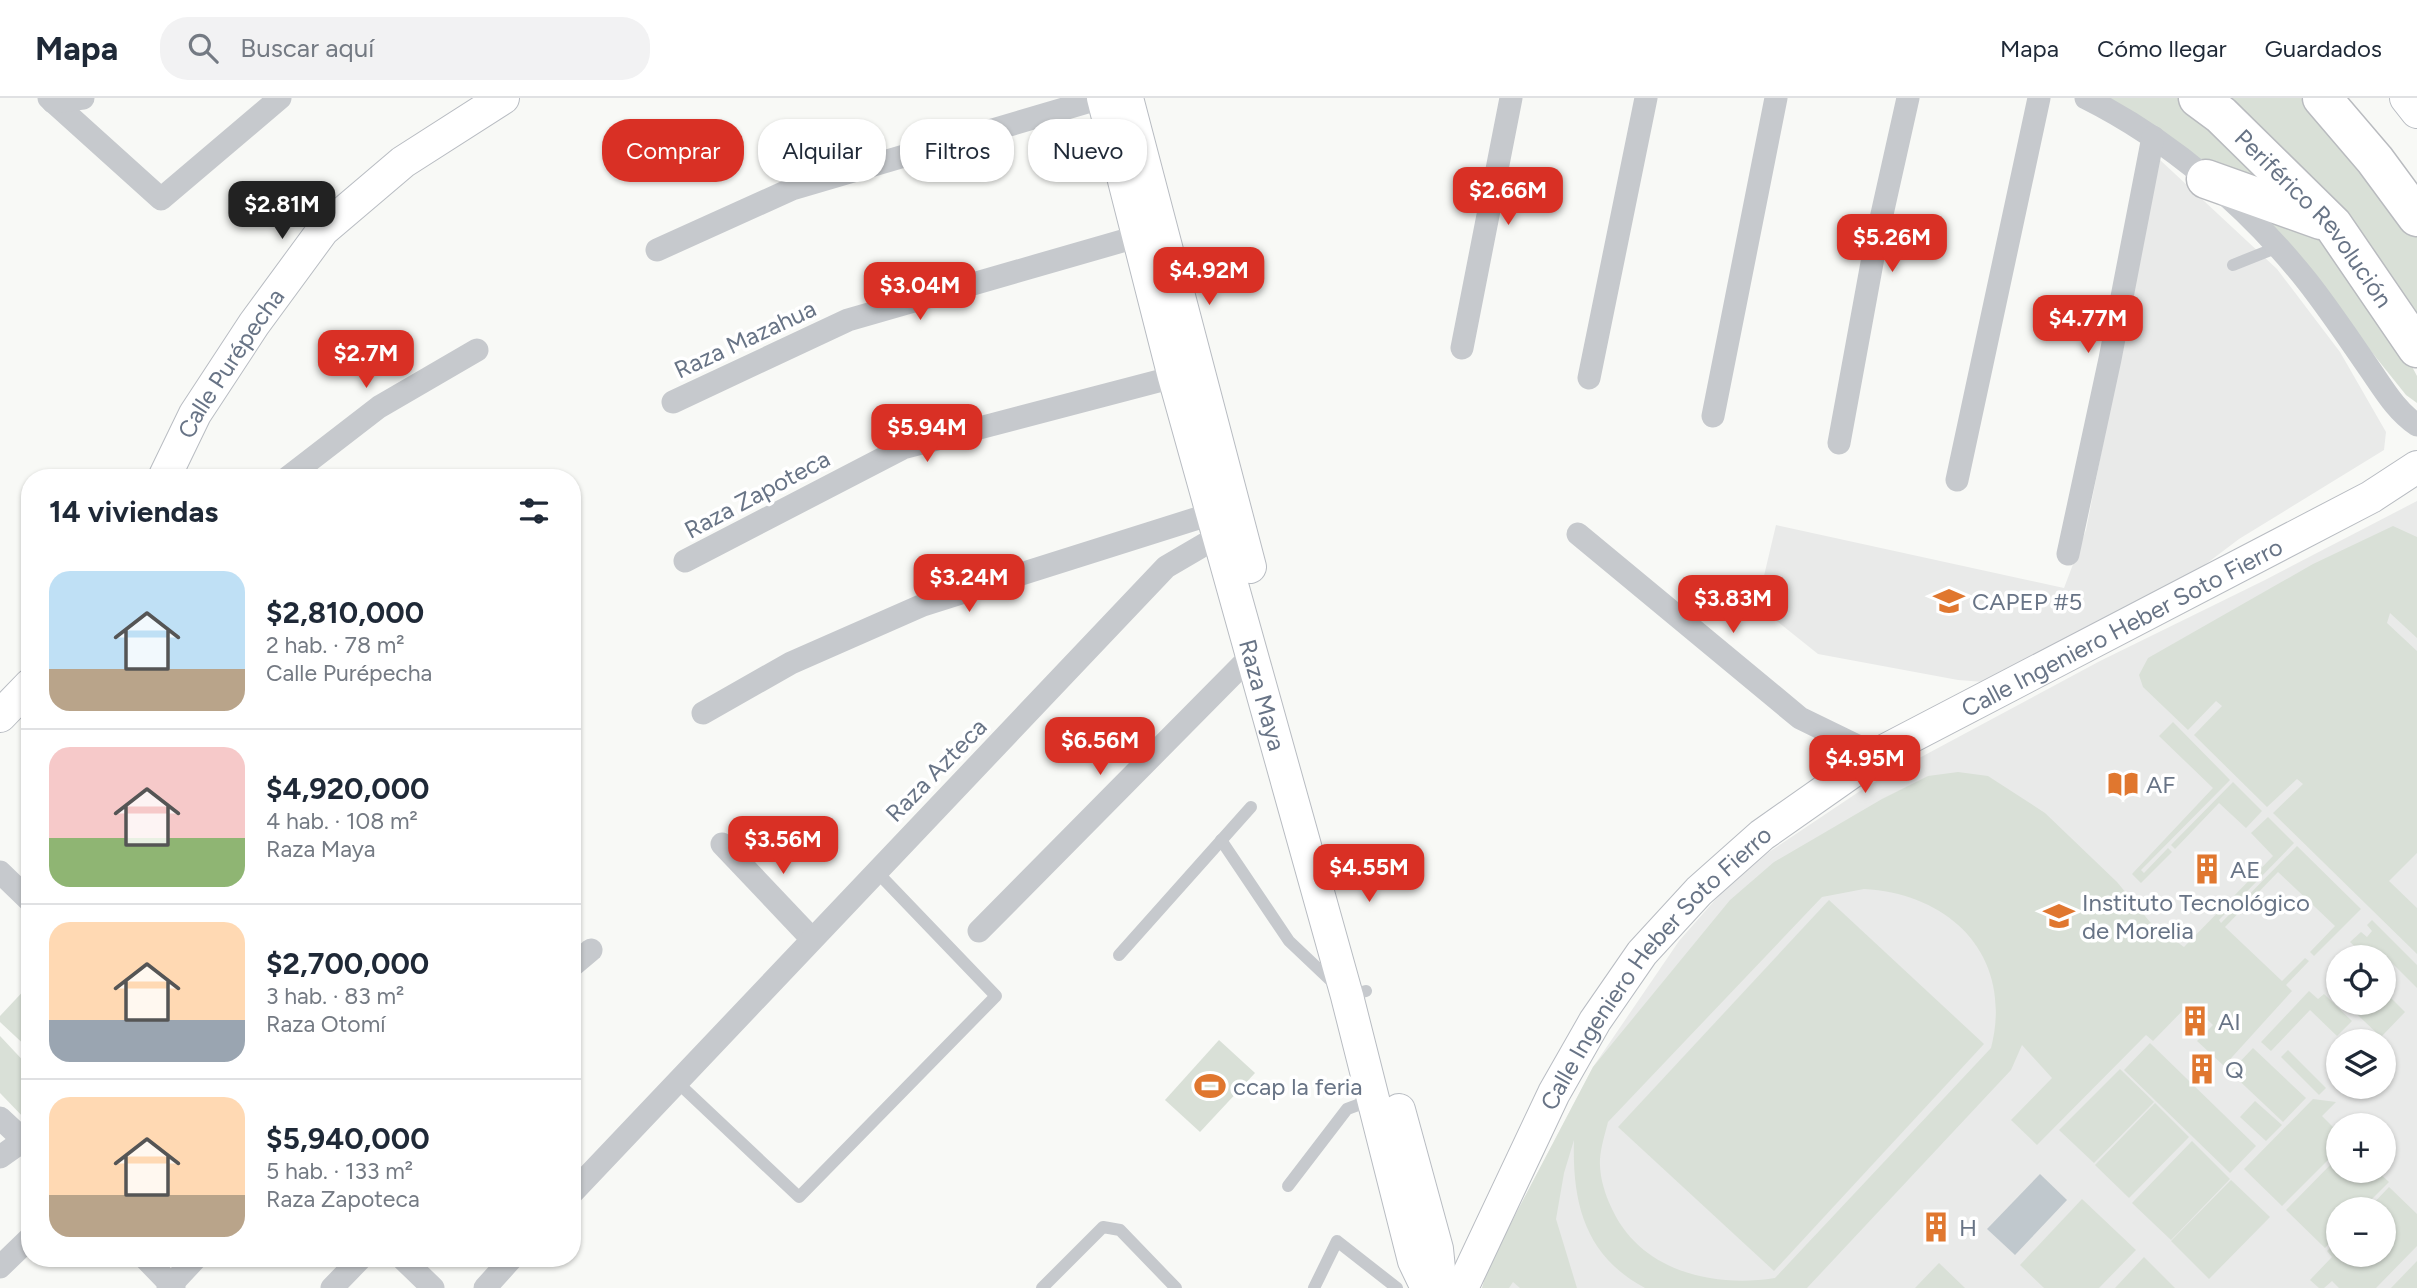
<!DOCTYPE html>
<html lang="es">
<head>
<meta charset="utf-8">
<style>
	:root { --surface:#fff; --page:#f2f2f3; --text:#1f2937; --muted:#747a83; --line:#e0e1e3; --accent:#d93025 }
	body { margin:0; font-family:Figtree,sans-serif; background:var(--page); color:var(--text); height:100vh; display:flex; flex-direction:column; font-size:26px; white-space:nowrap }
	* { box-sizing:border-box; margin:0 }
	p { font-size:23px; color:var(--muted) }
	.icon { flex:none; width:38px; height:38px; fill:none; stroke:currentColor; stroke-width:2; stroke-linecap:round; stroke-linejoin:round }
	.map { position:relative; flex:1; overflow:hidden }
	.drawer { position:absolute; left:21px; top:371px; width:560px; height:798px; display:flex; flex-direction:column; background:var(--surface); border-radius:28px; box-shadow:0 2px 5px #0004 }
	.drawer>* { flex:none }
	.banner { position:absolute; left:602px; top:21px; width:665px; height:63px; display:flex; gap:14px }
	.fabs { position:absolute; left:2326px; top:847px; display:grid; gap:14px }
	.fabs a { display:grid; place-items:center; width:70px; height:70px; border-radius:50%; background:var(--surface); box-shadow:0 2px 5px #0004; font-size:35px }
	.price { position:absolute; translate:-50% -60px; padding:0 16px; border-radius:14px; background:var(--accent); color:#fff; font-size:23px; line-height:46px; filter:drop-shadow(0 2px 4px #0008) }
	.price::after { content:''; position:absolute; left:50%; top:42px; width:21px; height:16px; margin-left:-10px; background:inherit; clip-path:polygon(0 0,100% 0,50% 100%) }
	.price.on { background:#222; color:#fff }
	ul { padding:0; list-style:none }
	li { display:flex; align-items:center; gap:21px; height:175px; padding:0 28px }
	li+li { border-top:2px solid var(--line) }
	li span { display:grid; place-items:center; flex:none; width:196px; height:140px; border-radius:21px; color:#555 }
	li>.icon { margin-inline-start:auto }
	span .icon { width:84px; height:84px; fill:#fffc; stroke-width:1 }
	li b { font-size:30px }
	h2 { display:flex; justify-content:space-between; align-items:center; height:84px; padding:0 28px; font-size:30px }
	.pill { padding:0 24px; border-radius:28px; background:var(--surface); box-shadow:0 2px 5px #0004; font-size:24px; line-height:63px }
	.pill.on { background:var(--accent); color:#fff }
	header { display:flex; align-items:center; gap:42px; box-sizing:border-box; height:98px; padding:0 35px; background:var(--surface); border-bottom:2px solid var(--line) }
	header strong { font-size:33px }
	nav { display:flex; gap:38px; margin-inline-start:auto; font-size:24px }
	.search { width:490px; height:63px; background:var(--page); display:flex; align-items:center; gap:18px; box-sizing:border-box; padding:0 24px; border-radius:28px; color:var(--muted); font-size:26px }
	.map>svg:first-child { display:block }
</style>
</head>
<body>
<header>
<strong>Mapa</strong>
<div class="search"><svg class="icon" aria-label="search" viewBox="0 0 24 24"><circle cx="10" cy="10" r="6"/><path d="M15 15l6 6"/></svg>Buscar aquí</div>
<nav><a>Mapa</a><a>Cómo llegar</a><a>Guardados</a></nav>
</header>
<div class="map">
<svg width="2417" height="1190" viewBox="0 0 2417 1190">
	<rect width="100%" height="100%" fill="#f8f9f6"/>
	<g fill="#e9eae9" fill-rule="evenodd">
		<path d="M2159 61 2277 171 2340 254 2386 334 2384 352 2239 441 2190 478 1984 584 1958 582 1818 556 1773 520 1755 516 1776 427 2064 490 2086 432Z"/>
		<path d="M2417 403V1190H1482L1489 1167 1593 969 1679 843 1722 794 1769 754 1869 687 2100 563 2265 482ZM2338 859H2384V905H2338ZM2338 943H2384V989H2338ZM2338 1027H2384V1073H2338ZM2338 1111H2384V1157H2338Z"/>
	</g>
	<g fill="#d9e0d7" fill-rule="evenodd">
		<path d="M2108 0H2180L2298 106 2214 72Z"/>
		<path d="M2227 0H2301L2339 38 2386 93 2417 139V221C2396 190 2376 157 2353 127 2315 80 2273 38 2227 0Z"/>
		<path d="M2250 102 2329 141 2394 235 2417 278V305L2406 297Z"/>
		<path d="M2393 428 2417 439V540L2390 515 2387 525 2417 553V755L2389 783 2417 810V856L2273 715 2303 686 2297 681 2267 709 2194 637 2222 608 2216 603 2188 632 2143 589 2139 577 2148 560 2313 466Z"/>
		<path d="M2173 624 2230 682 2141 772 2144 775 2168 750 2172 754 2141 785 2132 776 2213 690 2159 638Z"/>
		<path d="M1958 674 1988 678 2045 715 2117 784 2150 824 2184 849 2273 758 2251 735 2268 719 2294 745 2219 822 2221 825 2297 748 2361 811 2314 858 2310 854 2335 828 2278 774 2225 829 2282 883 2305 860 2309 863 2286 887 2292 893 2224 968 2197 943 2213 927 2190 905 2153 943 2146 937 2037 1047 2011 1022 2052 980 2022 947 2011 972 1807 1190H1645C1585 1158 1572 1105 1574 1042L1564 1075 1556 1121 1577 1190H1520L1513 1184 1509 1190H1482L1489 1167 1593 969 1730 802 1774 764 1882 701 1928 678ZM1864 791C1953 796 2014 860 1991 950L1775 1180C1713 1190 1642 1173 1613 1113 1605 1097 1599 1078 1600 1061 1601 1048 1605 1036 1608 1024L1822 799Z"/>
		<path d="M2233 684 2262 713 2246 730 2219 705 2175 751 2171 747Z"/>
		<path d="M1829 802 1984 946 1774 1173 1618 1029Z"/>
		<path d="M2372 822 2417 867V890L2390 863 2384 868V859H2358L2362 855 2350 844 2361 834 2367 839 2372 833 2367 827Z"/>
		<path d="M30 886V952L0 924V918Z"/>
		<path d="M2309 893 2318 901 2324 896 2352 923 2337 938 2310 912 2271 953 2261 944Z"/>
		<path d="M2384 893 2405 914 2381 939 2345 905H2384Z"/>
		<path d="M0 938 30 970V1020L27 1023 0 995Z"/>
		<path d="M1219 942 1255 975 1200 1034 1165 1002Z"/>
		<path d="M2150 945 2256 1048 2230 1075 2124 972Z"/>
		<path d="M2253 950 2306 1000 2283 1024 2230 974Z"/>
		<path d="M2288 952 2326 990 2319 997 2281 959Z"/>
		<path d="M2120 971 2154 1004 2094 1065 2059 1032Z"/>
		<path d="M2313 1001 2336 1004 2322 1018 2338 1034V1052L2282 1108 2244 1071Z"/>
		<path d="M2255 1003 2282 1027 2266 1043 2240 1019Z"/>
		<path d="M2155 1005 2189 1039 2129 1100 2095 1067Z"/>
		<path d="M2192 1043 2230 1081 2171 1142 2132 1105Z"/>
		<path d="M2338 1059V1073H2377L2389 1084 2362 1111H2338V1136L2325 1150 2286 1112Z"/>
		<path d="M2231 1082 2270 1119 2209 1181 2171 1143Z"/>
		<path d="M2389 1089 2417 1116V1148L2376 1190H2339L2332 1183 2324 1190H2319L2310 1182 2332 1159 2327 1153 2338 1142V1157H2384V1111H2368Z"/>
		<path d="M2082 1101 2136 1152 2099 1190H2044L2020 1167Z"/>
		<path d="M2144 1159 2175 1190H2115Z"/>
		<path d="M2417 1163V1190H2391Z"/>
		<path d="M1939 1165 1965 1190H1915Z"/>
	</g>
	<path fill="#c0c8cd" d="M2040 1076 2067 1102 2015 1157 1987 1131Z"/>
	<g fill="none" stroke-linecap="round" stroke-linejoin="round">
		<g stroke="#b8bcc2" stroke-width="34">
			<g id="secondary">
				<path id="s1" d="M1103 0 1174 279 1347 898 1414 1163 1427 1190"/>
				<path d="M1127 0 1250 469"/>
				<path d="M2406 0 2417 14"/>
				<path id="s2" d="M164 380 195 316 254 226 323 132 403 64 503 0"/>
				<path d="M0 618 30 587"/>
				<path d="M1399 1012 1437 1151 1441 1190"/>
				<path id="s3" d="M1462 1190 1554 995 1595 923 1642 855 1699 793 1762 737 1876 657 2371 399 2417 369"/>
			</g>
		</g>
		<g stroke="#b9bbbf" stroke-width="41">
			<g id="highway">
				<path id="s4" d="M2198 0 2221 17 2333 127 2417 250"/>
				<path d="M2322 0 2375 62 2417 119"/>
				<path d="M2206 81 2321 122"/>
			</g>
		</g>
		<g stroke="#c6c9cd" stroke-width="12">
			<path d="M2233 167 2278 149"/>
			<path d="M1221 742 1289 843 1347 898 1366 893"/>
			<path d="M1119 857 1251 709"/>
			<path d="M677 984 799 1099 996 898 876 773"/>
			<path d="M1288 1088 1347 1011 1374 1001"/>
			<path d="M1042 1190 1103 1129 1120 1132 1176 1190"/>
			<path d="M1314 1190 1337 1143 1397 1190"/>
		</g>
		<g stroke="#c6c9cd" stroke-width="23">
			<path d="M49 0 161 101 280 0"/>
			<path d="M2086 0C2170 42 2248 109 2307 183 2329 211 2349 241 2369 270 2383 290 2396 313 2417 327"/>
			<path d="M53 4 83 0"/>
			<path d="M657 152 792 91 1101 0"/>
			<path d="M1462 250 1511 0"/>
			<path d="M1589 280 1646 0"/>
			<path d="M673 304 848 222 1150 135"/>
			<path d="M1713 318 1776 0"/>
			<path d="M1839 345 1876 143 1908 0"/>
			<path d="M287 380 379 309 477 252"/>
			<path d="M1957 382 2039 0"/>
			<path d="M1578 436 1800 620 1876 657"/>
			<path d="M2068 456 2110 261 2153 39"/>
			<path d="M685 463 903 350 1174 279"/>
			<path d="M703 615 791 565 923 507 1211 416 1227 414"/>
			<path d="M722 746 812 841"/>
			<path d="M0 774 30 803"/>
			<path d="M979 833 1252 557"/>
			<path d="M572 868 591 852"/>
			<path d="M0 1020 30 1048"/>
			<path d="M0 1059 24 1042"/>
			<path d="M572 1095 1166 469 1219 438 1233 434"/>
			<path d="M145 1160 174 1190"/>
			<path d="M402 1160 433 1190"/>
			<path d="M0 1169 30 1140"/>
			<path d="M168 1190 196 1160"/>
			<path d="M332 1190 361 1160"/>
			<path d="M485 1190 512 1160"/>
		</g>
		<use href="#secondary" stroke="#fff" stroke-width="32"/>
		<use href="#highway" stroke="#fff" stroke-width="38"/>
	</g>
	<defs>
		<g id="school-bare" transform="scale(2.415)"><path d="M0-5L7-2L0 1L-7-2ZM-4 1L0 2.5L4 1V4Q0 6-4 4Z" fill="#e0772f" stroke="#fff" stroke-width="2.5" paint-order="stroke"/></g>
		<g id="library-bare" transform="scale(2.415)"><path d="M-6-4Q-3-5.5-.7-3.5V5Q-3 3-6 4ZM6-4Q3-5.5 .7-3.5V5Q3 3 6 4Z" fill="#e0772f" stroke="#fff" stroke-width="2.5" paint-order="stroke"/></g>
		<g id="building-bare" transform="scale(2.415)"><path d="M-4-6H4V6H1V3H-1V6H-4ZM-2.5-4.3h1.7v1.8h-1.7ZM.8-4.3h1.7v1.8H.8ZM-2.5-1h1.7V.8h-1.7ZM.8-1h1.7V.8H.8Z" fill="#e0772f" stroke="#fff" stroke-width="2.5" paint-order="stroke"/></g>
		<g id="university-bare" transform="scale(2.415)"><path d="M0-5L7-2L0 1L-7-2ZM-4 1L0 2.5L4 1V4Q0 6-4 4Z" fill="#e0772f" stroke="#fff" stroke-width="2.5" paint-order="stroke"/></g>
		<g id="stadium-bare" transform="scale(2.415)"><path d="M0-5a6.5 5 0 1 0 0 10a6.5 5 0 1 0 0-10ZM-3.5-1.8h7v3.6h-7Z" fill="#e0772f" stroke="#fff" stroke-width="2.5" paint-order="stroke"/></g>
	</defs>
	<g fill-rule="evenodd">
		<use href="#school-bare" x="1949" y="503"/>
		<use href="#library-bare" x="2123" y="686"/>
		<use href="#building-bare" x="2207" y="771"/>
		<use href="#university-bare" x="2059" y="818"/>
		<use href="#building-bare" x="2195" y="923"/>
		<use href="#building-bare" x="2202" y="971"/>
		<use href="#stadium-bare" x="1210" y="988"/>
		<use href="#building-bare" x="1936" y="1129"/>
	</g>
	<g text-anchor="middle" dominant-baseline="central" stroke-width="7" stroke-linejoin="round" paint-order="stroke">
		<g font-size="24" fill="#687486" stroke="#fff">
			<text stroke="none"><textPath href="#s4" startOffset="168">Periférico Revolución</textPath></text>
			<text transform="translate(745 241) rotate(-25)">Raza Mazahua</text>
			<text stroke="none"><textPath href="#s2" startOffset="133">Calle Purépecha</textPath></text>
			<text transform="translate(757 396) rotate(-28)">Raza Zapoteca</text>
			<text stroke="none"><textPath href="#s3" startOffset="966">Calle Ingeniero Heber Soto Fierro</textPath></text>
			<text stroke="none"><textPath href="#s1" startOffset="618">Raza Maya</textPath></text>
			<text transform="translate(936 672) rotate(-46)">Raza Azteca</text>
			<text stroke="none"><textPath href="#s3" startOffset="378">Calle Ingeniero Heber Soto Fierro</textPath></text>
		</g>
		<g font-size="24" fill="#687486" stroke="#fff" text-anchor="start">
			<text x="1972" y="503">CAPEP #5</text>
			<text x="2146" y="686">AF</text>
			<text x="2230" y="771">AE</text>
			<text x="2082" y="804">Instituto Tecnológico<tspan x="2082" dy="28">de Morelia</tspan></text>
			<text x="2218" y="923">AI</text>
			<text x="2225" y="971">Q</text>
			<text x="1233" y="988">ccap la feria</text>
			<text x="1959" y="1129">H</text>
		</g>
	</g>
</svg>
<div class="fabs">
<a><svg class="icon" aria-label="locate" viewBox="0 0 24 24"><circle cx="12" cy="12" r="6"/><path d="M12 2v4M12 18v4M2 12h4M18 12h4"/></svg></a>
<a><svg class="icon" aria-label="layers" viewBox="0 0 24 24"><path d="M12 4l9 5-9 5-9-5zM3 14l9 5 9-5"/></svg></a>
<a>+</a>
<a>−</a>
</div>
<b class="price" style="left:1508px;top:129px">$2.66M</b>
<b class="price on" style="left:282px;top:143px">$2.81M</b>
<b class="price" style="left:1892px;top:176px">$5.26M</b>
<b class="price" style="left:1209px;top:209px">$4.92M</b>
<b class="price" style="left:920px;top:224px">$3.04M</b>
<b class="price" style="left:2088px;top:257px">$4.77M</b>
<b class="price" style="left:366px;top:292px">$2.7M</b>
<b class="price" style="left:927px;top:366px">$5.94M</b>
<b class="price" style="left:969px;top:516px">$3.24M</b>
<b class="price" style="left:1733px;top:537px">$3.83M</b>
<b class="price" style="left:1100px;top:679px">$6.56M</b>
<b class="price" style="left:1865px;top:697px">$4.95M</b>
<b class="price" style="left:783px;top:778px">$3.56M</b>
<b class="price" style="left:1369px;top:806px">$4.55M</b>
<div class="banner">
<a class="pill on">Comprar</a>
<a class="pill">Alquilar</a>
<a class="pill">Filtros</a>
<a class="pill">Nuevo</a>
</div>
<section class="drawer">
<h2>14 viviendas<svg class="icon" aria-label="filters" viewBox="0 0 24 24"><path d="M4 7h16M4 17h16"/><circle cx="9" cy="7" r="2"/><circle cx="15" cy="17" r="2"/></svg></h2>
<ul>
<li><span style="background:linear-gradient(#bfe0f5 70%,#b9a48a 0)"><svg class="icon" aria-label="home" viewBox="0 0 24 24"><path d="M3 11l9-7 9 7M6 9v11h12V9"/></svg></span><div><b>$2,810,000</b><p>2 hab. · 78 m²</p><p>Calle Purépecha</p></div></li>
<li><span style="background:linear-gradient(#f6c9c9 65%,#8fb573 0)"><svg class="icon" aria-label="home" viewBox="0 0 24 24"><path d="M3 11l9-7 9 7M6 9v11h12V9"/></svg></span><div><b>$4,920,000</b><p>4 hab. · 108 m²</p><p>Raza Maya</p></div></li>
<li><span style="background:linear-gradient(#ffd9b3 70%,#9aa5b1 0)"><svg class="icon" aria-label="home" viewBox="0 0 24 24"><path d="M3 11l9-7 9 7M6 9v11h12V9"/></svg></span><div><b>$2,700,000</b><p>3 hab. · 83 m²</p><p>Raza Otomí</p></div></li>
<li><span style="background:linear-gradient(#ffd9b3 70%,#b9a48a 0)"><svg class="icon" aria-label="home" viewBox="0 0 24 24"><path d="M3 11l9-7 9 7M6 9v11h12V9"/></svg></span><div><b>$5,940,000</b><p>5 hab. · 133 m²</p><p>Raza Zapoteca</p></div></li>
</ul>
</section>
</div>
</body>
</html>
